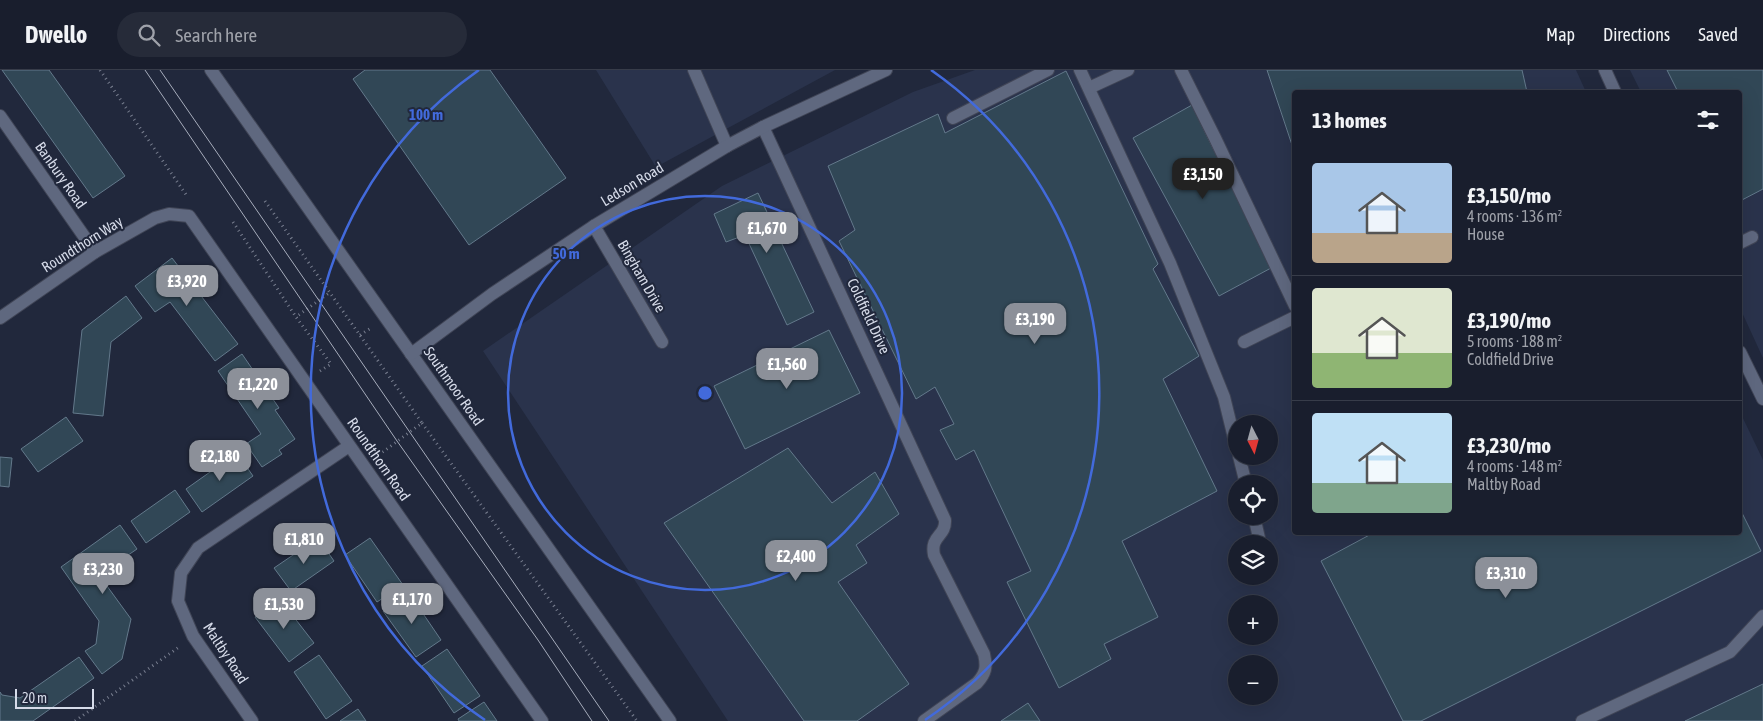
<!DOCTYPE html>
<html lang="en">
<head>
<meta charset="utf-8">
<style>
	:root { --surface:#191e2d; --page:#262b39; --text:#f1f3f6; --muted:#9fa2aa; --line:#373c49; --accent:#8c9099 }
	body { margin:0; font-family:"Asap Condensed",sans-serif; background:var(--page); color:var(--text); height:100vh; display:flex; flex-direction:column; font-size:19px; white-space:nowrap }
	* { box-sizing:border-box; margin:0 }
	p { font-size:16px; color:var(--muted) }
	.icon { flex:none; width:28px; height:28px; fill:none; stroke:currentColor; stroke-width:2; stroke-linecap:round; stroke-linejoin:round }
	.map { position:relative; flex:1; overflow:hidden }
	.details { position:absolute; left:1292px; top:20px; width:450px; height:445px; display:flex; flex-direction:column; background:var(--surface); border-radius:5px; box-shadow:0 5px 20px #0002,0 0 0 1px var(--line) }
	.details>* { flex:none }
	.needle { width:32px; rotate:174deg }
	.buttons { position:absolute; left:1228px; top:345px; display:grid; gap:10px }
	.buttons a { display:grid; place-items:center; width:50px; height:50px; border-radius:50%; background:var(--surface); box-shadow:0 5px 20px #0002,0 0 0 1px var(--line); font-size:25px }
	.scale { position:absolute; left:15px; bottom:12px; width:79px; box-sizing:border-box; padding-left:5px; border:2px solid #d6dbe9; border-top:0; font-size:14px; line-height:18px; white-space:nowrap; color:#d6dbe9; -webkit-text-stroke:4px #21283c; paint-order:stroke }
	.price { position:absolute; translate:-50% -42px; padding:0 11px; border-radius:10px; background:var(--accent); color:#fff; font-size:16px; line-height:32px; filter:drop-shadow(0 1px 2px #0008) }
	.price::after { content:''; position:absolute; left:50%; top:30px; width:15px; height:11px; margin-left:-8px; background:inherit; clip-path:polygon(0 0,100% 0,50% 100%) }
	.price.on { background:#222; color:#fff }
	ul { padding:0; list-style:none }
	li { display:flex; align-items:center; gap:15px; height:125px; padding:0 20px }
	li+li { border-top:1px solid var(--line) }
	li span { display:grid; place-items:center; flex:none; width:140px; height:100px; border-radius:5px; color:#555 }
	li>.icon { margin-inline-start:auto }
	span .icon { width:60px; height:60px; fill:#fffc; stroke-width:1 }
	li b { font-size:21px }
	h2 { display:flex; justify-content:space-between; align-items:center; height:60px; padding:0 20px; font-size:21px }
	header { display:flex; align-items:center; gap:30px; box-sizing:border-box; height:70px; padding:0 25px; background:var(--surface); border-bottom:1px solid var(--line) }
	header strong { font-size:24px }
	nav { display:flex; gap:28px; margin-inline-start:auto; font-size:18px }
	.search { width:350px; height:45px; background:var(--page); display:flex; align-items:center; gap:12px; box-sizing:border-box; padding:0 18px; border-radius:28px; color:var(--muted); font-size:19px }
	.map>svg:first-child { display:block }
</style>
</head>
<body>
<header>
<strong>Dwello</strong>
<div class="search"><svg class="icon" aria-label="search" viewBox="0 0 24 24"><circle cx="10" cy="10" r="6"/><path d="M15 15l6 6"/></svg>Search here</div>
<nav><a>Map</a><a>Directions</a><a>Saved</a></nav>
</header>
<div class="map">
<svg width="1763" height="651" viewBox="0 0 1763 651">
	<rect width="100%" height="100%" fill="#21283c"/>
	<g fill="#2a334c" fill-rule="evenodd">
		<path d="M596 0H835L656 97Z"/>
		<path d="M975 0H1576L1586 22H1295V462H1740V342L1763 390V651H728L483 281 722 116 913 22ZM1236 354H1269V386H1236ZM1236 414H1269V446H1236ZM1236 474H1269V506H1236ZM1236 534H1269V566H1236ZM1236 594H1269V626H1236Z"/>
		<path d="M1630 0H1763V288L1740 238V22H1641Z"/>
	</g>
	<g fill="#314756" stroke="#63798b">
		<path d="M2 0H49L125 106 93 128Z"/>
		<path d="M365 0H490L566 108 469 175 353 9Z"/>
		<path d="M1267 0H1522L1527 22H1295V84Z"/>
		<path d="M1667 0H1763V119L1740 131V22H1678Z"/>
		<path d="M1066 1 1158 194 1153 199 1199 286 1163 309 1217 421 1122 471 1158 547 1104 574 1111 589 1059 618 1007 512 1031 501 974 380 956 390 940 360 954 354 935 317 916 329 839 171 855 160 828 96 938 44 945 63Z"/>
		<path d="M1192 35 1271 198 1219 226 1133 68Z"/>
		<path d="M758 123 814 242 787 255 745 165 726 172 714 144Z"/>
		<path d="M172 188 238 274 215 291 170 232 155 242 135 216Z"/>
		<path d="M126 226 142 248 111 272 103 346 73 343 82 260Z"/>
		<path d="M829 260 860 323 745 379 714 316Z"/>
		<path d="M242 284 279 338 275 340 295 369 279 380 282 384 262 397 246 374 261 364 218 301Z"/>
		<path d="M66 347 83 371 38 402 21 379Z"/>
		<path d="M788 378 832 433 875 402 899 444 856 475 867 493 838 512 909 614 857 651H804L664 453Z"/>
		<path d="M237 383 253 406 202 442 186 419Z"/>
		<path d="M0 387 12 388 9 417 0 416Z"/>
		<path d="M175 420 190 442 146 473 131 451Z"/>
		<path d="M1740 439 1761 481 1421 651H1403L1321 491 1375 462H1740Z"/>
		<path d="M120 455 137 479 99 505 131 549 122 589 102 604 85 581 96 574 99 551 61 497Z"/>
		<path d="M318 468 334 491 291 521 274 498Z"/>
		<path d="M370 468 403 515 377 532 345 485Z"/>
		<path d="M409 523 441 570 416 587 383 541Z"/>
		<path d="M279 528 314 573 289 592 255 547Z"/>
		<path d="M447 579 480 626 454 643 422 596Z"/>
		<path d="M319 585 352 631 326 649 294 602Z"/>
		<path d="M79 587 94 608 33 651H0V622L2 625 20 628Z"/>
		<path d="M1763 614V651H1685Z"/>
		<path d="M484 632 497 651H459L458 649Z"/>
		<path d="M1028 633 1040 651H1001Z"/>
		<path d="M358 639 366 651H340Z"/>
	</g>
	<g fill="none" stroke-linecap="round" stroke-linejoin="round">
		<g stroke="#404556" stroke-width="14">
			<g id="minor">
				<path d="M211 0 670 651"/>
				<path d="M694 0 727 76"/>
				<path d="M1080 0 1170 193 1224 327 1236 376"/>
				<path d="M1181 0 1215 68 1295 236"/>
				<path d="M1605 0 1615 22"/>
				<path d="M1089 18 1128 0"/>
				<path d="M0 46 95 182"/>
				<path d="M953 48 1048 0"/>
				<path d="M763 57 945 450C946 467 930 465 934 485L984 584C987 597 986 603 977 613L924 651"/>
				<path d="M594 156 662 272"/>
				<path d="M1740 173 1752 167"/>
				<path d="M0 248 95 182 155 148 169 144 189 146 542 651"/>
				<path d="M1244 272 1295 247"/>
				<path d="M1740 282 1763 329"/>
				<path d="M411 284 492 224 594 156 727 76 763 57 886 0"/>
				<path d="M1239 386 1246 414"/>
				<path d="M1254 446 1259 468V474"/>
				<path d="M252 651 193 566 178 531 181 503 198 478 349 376"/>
				<path d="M1582 651 1730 582 1763 546"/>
			</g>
		</g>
		<g stroke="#787e8f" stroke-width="3" stroke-dasharray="1 4" stroke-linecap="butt">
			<path d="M100 0 187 126"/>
			<path d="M265 131 422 353 380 384"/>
			<path d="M233 152 296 247"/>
			<path d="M360 265 371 258"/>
			<path d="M320 301 331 294 296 247 329 223"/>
			<path d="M422 353 637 651"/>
			<path d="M75 651 179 577"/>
		</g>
		<use href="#minor" stroke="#5f687f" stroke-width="12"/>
		<g stroke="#a7adbc" stroke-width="1">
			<path d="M145 0 397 371 538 570 592 651"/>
			<path d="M160 0 609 651"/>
		</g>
	</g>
	<g fill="none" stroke="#426adb" stroke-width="2.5">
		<circle cx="705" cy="323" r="197"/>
		<path d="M485 650A394 394 0 0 1 479 0M931 0A394 394 0 0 1 925 650"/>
	</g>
	<g text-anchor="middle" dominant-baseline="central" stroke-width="4" stroke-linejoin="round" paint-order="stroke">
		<g font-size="15" fill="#d6dbe9" stroke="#21283c">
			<text transform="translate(61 105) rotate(55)">Banbury Road</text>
			<text transform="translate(632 114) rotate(-31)">Ledson Road</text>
			<text transform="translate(82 174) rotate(-32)">Roundthorn Way</text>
			<text transform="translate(642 206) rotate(60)">Bingham Drive</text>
			<text transform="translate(869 246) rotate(65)">Coldfield Drive</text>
			<text transform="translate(454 316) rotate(55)">Southmoor Road</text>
			<text transform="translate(379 389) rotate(55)">Roundthorn Road</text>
			<text transform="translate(226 583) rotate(57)">Maltby Road</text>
		</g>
	</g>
	<circle cx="705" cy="323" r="8" fill="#426adb" stroke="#21283c" stroke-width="2.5"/>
	<g font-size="15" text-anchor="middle" font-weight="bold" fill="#426adb" stroke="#21283c" stroke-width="4" stroke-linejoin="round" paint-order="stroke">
		<text x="426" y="50">100 m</text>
		<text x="566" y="189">50 m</text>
	</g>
</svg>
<div class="buttons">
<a><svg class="needle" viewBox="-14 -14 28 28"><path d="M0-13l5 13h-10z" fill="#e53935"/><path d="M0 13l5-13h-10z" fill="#9fa2aa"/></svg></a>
<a><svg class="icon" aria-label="locate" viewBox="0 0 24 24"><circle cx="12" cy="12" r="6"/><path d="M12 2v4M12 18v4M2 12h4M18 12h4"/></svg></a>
<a><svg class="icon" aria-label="layers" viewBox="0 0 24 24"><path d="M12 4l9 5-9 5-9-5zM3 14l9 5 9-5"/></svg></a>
<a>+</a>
<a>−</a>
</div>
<div class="scale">20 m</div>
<b class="price on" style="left:1203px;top:130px">£3,150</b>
<b class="price" style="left:767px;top:184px">£1,670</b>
<b class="price" style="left:187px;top:237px">£3,920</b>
<b class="price" style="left:1035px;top:275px">£3,190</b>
<b class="price" style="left:787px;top:320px">£1,560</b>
<b class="price" style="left:258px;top:340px">£1,220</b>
<b class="price" style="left:220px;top:412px">£2,180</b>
<b class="price" style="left:304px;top:495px">£1,810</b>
<b class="price" style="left:796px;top:512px">£2,400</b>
<b class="price" style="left:103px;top:525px">£3,230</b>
<b class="price" style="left:1506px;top:529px">£3,310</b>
<b class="price" style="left:412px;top:555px">£1,170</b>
<b class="price" style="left:284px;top:560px">£1,530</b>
<section class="details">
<h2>13 homes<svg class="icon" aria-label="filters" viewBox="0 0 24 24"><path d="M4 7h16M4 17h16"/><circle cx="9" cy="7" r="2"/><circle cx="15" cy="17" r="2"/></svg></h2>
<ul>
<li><span style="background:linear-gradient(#a9c7e8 70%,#b9a48a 0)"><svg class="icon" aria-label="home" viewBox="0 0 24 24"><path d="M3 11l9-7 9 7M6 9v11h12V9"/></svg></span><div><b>£3,150/mo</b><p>4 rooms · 136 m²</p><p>House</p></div></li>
<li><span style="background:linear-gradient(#dfe7d0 65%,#8fb573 0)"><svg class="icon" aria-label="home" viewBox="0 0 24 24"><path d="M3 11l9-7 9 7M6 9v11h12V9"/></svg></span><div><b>£3,190/mo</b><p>5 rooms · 188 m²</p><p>Coldfield Drive</p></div></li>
<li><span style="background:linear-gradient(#bfe0f5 70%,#7fa58c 0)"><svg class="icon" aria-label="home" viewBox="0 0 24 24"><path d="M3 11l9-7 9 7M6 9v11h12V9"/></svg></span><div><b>£3,230/mo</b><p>4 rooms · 148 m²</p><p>Maltby Road</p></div></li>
</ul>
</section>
</div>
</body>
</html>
